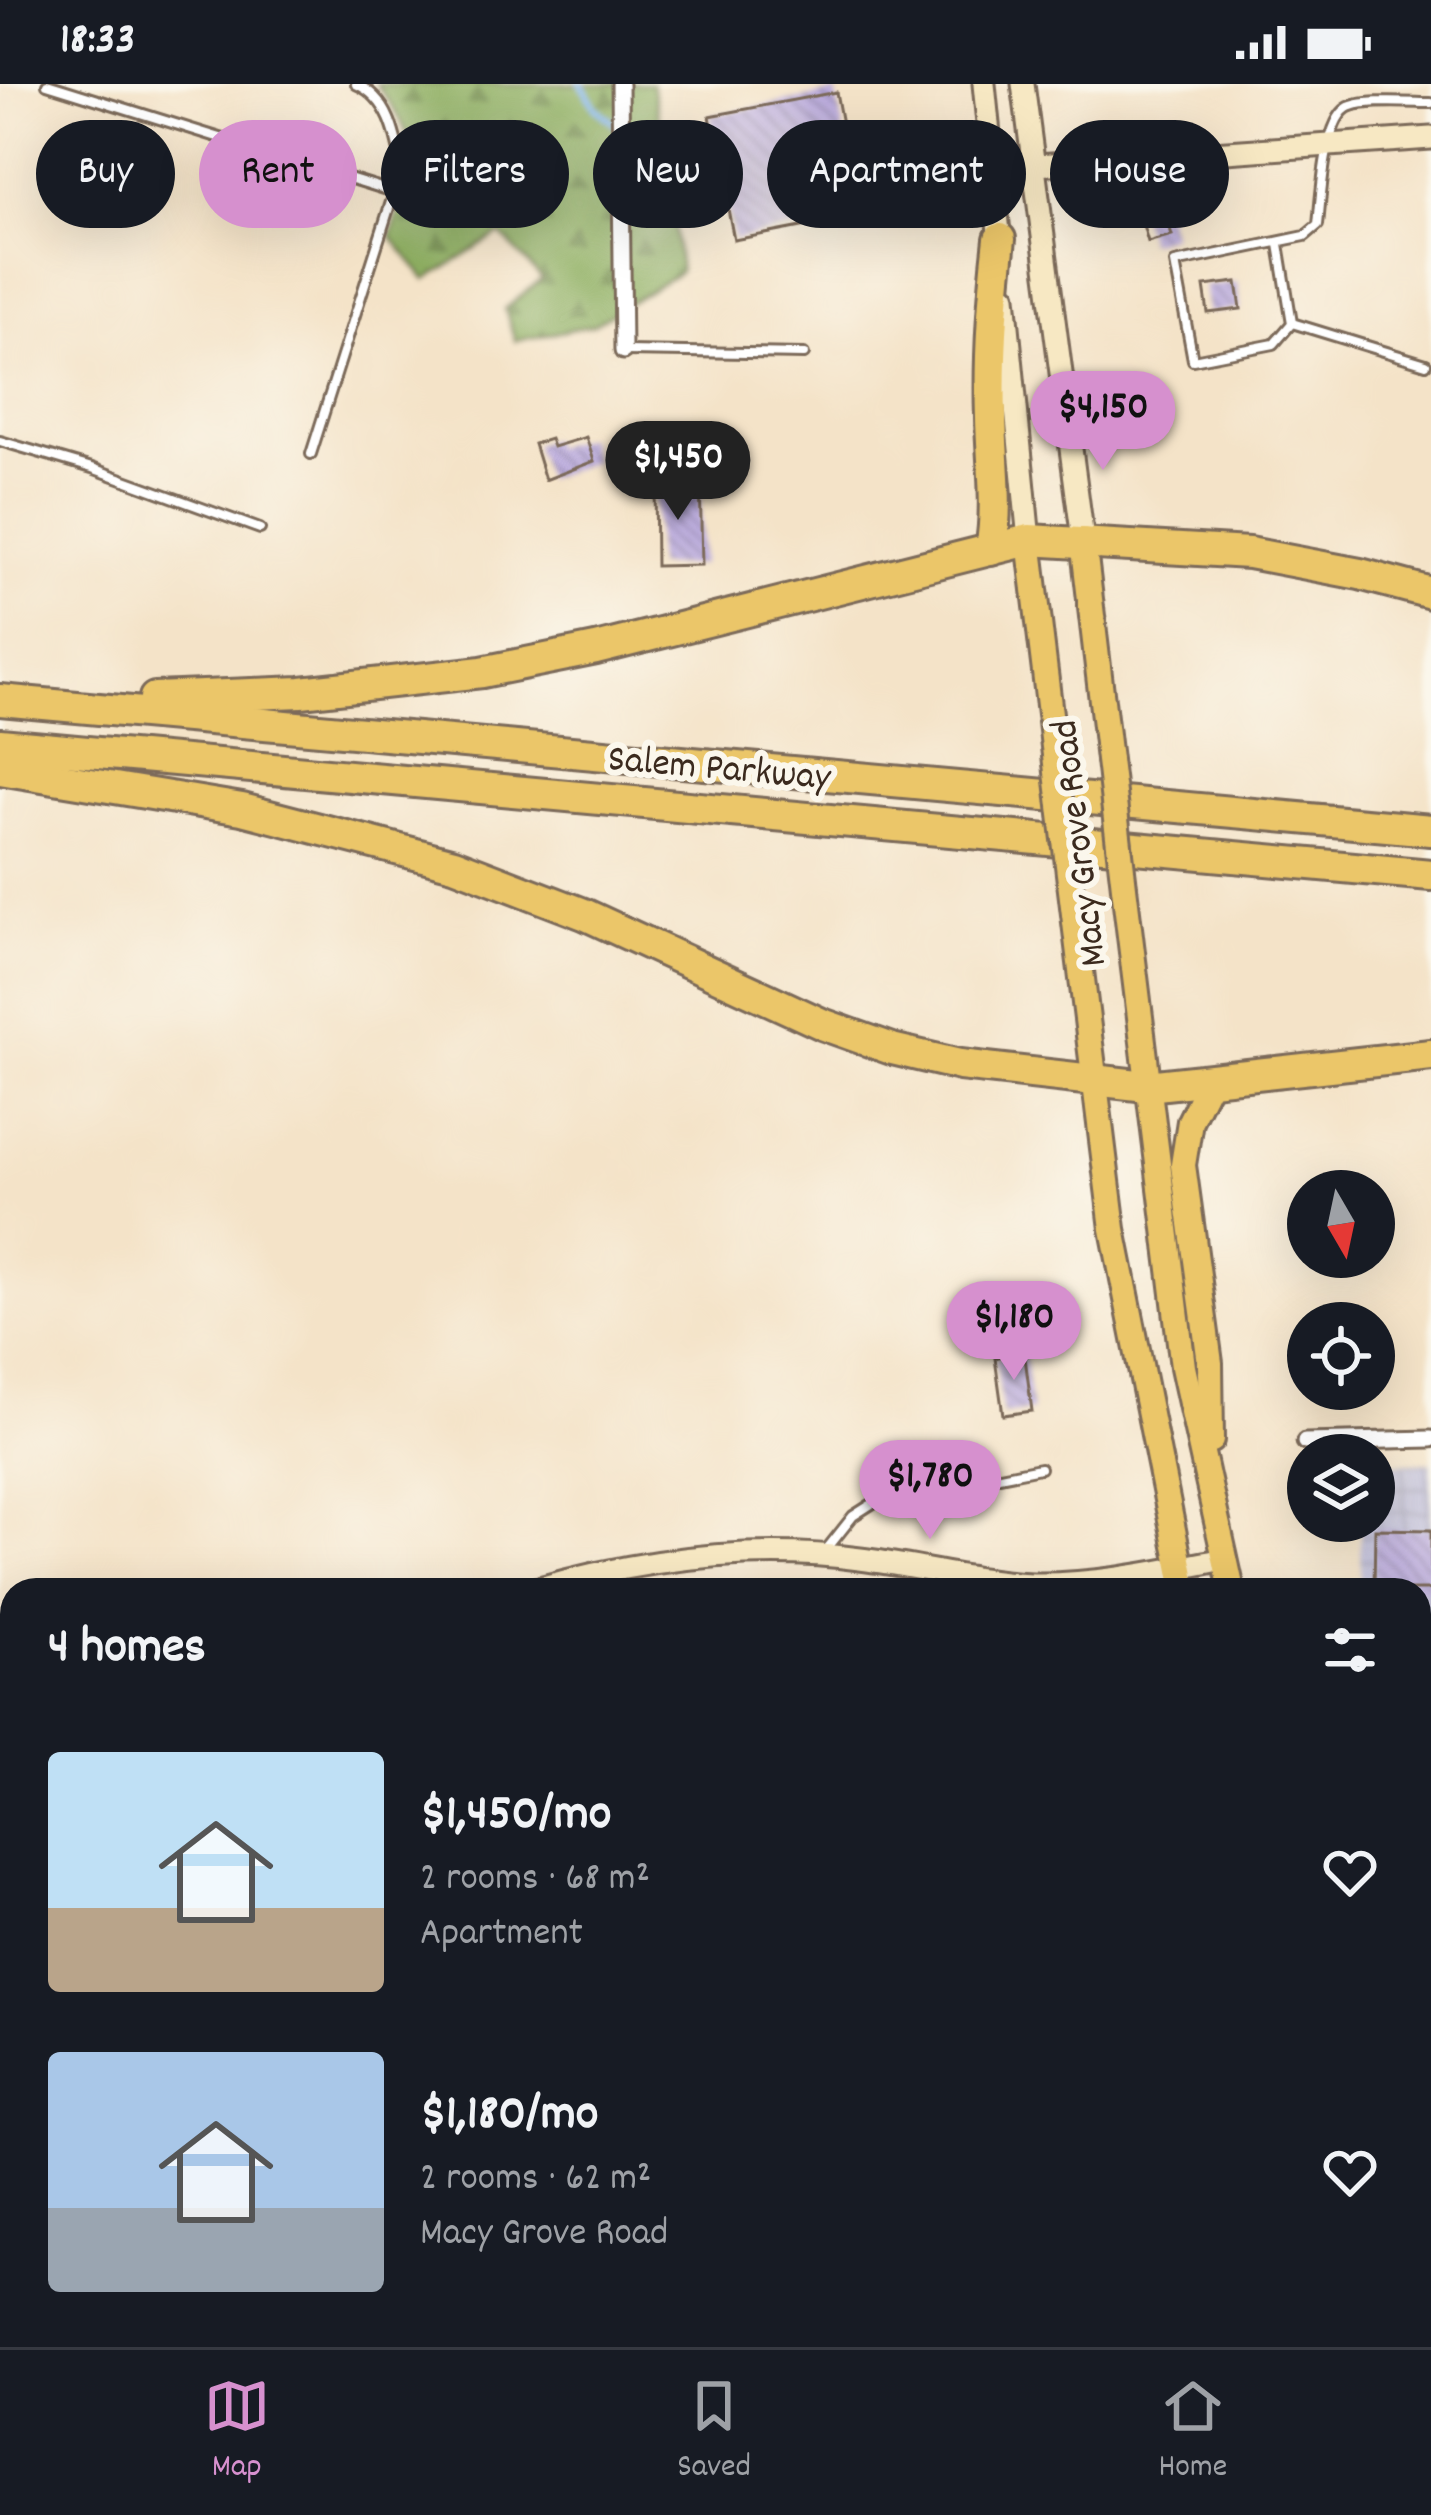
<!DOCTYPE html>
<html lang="en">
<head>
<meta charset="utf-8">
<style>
	:root { --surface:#171b24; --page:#20242c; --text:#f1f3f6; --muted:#9ea1a6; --line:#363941; --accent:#d690ce }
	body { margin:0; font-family:Dekko,sans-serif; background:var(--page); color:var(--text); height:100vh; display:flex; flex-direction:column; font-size:45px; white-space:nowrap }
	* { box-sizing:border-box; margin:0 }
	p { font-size:39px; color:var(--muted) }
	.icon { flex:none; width:66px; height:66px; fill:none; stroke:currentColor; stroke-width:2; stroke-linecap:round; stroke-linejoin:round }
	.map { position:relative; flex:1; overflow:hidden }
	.side { position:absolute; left:0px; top:1494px; width:1431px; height:771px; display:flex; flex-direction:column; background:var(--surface); border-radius:36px 36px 0 0; box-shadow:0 12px 48px #0002 }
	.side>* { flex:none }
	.banner { position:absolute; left:36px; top:36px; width:1359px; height:108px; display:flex; gap:24px }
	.needle { width:78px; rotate:171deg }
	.buttons { position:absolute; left:1287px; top:1086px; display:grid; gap:24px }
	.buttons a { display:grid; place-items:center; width:108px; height:108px; border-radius:50%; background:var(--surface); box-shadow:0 12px 48px #0002; font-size:60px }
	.price { position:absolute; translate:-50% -102px; padding:0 27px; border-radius:42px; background:var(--accent); color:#111; font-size:39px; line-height:78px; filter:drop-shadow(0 3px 6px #0008) }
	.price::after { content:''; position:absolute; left:50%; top:72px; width:36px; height:27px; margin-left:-18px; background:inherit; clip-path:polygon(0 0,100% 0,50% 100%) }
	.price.on { background:#222; color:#fff }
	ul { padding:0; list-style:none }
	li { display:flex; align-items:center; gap:36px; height:300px; padding:0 48px }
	li span { display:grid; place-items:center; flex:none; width:336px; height:240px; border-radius:12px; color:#555 }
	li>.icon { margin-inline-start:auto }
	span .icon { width:144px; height:144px; fill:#fffc; stroke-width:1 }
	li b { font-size:51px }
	h2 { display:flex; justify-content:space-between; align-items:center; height:144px; padding:0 48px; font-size:51px }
	.pill { padding:0 42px; border-radius:54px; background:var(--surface); box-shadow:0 12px 48px #0002; font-size:42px; line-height:108px }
	.pill.on { background:var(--accent); color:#111 }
	.status { display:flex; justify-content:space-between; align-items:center; height:84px; padding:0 60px; background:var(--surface); direction:ltr }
	.status svg { height:33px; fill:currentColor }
	.tab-bar { display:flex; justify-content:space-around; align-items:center; height:168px; border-top:3px solid var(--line); background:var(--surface); font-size:33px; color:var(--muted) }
	.tab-bar a { display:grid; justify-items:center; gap:6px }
	.tab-bar .on { color:var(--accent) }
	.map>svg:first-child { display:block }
</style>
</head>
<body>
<div class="status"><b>18:33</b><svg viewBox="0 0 49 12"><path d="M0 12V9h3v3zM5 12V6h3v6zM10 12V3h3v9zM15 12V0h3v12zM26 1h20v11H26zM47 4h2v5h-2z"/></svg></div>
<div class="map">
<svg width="1431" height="2263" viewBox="0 0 1431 2263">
	<defs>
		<pattern id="industrial-grid" width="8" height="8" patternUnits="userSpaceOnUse" patternTransform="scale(3)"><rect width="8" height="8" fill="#c2c1dc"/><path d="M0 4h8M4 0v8" fill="none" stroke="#a8a6bc"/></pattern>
		<pattern id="forest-firs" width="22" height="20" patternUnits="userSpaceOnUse" patternTransform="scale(3)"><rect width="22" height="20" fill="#8eaf62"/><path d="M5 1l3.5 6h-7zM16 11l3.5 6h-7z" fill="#758f50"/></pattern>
		<pattern id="building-back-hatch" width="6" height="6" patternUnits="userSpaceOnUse" patternTransform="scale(3)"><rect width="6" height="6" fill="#bbacdd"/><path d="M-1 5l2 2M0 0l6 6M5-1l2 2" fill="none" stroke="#998cb3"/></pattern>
	</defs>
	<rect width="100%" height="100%" fill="#fbf7ec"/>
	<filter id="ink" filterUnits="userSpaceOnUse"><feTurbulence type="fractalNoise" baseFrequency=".00833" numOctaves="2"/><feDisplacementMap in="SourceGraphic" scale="24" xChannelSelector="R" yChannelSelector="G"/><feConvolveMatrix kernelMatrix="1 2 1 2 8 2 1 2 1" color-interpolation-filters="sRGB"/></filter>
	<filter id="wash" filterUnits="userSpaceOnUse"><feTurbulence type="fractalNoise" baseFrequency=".004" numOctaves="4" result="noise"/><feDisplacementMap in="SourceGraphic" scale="48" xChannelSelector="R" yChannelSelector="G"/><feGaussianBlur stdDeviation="2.7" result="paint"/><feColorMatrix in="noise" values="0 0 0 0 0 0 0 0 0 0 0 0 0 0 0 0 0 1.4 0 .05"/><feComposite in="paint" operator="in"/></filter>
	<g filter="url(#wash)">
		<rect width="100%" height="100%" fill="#f4e3c8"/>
		<path fill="url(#industrial-grid)" d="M1431 1378V1669L1419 1668V1506H1360V1437H1374V1381Z"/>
		<path fill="url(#forest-firs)" stroke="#646c40" stroke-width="3" d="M376 0H652L667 70 680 188 593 241 515 257 505 225 542 195 500 150 426 196 391 152C414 82 425 62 376 0Z"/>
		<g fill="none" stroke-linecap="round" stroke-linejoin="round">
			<path stroke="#83b7f1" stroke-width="6" d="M581 0 597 25 693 107"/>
		</g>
		<g id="blocks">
			<g fill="url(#building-back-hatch)">
				<path d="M836 8 859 132 734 156 710 32Z"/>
				<path d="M1158 106 1172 151 1148 158 1135 114Z"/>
				<path d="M1237 198 1241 225 1208 229 1204 202Z"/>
				<path d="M586 353 594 377 545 396 534 360 550 355 553 363Z"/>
				<path d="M700 395 702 481 656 482 655 396Z"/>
				<path d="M1024 1266 1032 1327 1003 1331 995 1274Z"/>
				<path d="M1375 1445 1431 1446V1506H1374Z"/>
			</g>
		</g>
	</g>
	<g filter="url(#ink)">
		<use href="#blocks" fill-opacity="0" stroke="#7c6b5a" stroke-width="3"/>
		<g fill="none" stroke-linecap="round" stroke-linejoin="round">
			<g stroke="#7c6b5a" stroke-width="14">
				<g id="lane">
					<path d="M47 0 394 108"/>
					<path d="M1279 160 1292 239 1274 260 1193 276 1175 179 1305 152 1318 141C1321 115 1324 39 1347 24 1361 15 1413 19 1431 19"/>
					<path d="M1292 239 1426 280"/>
					<path d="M625 267 804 270"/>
					<path d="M0 357 92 384 260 445"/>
					<path d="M311 370 402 83C396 51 389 14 356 0"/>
					<path d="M826 1466 853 1432 878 1416 1040 1384"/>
					<path d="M985 2263V2253"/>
				</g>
			</g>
			<g stroke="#7c6b5a" stroke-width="21">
				<g id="street">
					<path d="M620 0 623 267"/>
					<path d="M1305 1358 1431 1355"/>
					<path d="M643 2253 644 2263"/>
				</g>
			</g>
			<g stroke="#7c6b5a" stroke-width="27">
				<g id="secondary">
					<path d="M984 0 1001 169"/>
					<path d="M1023 0 1083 456"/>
					<path d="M993 84 1431 54"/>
					<path d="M1005 212 1029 456"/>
					<path d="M532 1506C637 1476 751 1461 860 1475 918 1482 975 1498 1033 1500 1098 1501 1162 1487 1225 1475"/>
					<path d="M0 1656 12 1653"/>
				</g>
			</g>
			<g stroke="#7c6b5a" stroke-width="30">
				<g id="primary">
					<path d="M1029 456 1055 671"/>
					<path d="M1083 456 1109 676"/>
					<path d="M1070 798 1113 1145 1185 1506"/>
					<path d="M1124 803 1183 1283 1232 1506"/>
					<path d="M1211 995 1190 1037 1183 1081 1210 1279 1211 1356"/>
					<path d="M1419 2192H1431"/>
					<path d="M0 2243 12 2242"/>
					<path d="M1353 2253 1355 2263"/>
					<path d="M1394 2253 1396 2263"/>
				</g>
			</g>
			<g stroke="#7c6b5a" stroke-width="36">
				<g id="highway">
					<path d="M991 466C999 421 992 380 991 334 989 273 993 215 1000 155"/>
					<path d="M155 614 301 608 482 588 596 565 1029 456 1249 469 1360 490 1431 509"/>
					<path d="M0 616 1431 746"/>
					<path d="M0 660 1431 791"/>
					<path d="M0 685 242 725 454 780 584 830 822 940 892 965 960 981 1147 1002 1431 971"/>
				</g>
			</g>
			<use href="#lane" stroke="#fff" stroke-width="8"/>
			<use href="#street" stroke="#fff" stroke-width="15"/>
			<use href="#secondary" stroke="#f7e8c3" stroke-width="21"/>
			<use href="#primary" stroke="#ebc669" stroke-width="24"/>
			<use href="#highway" stroke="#ebc669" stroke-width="30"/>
			<g stroke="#3b2a1e" stroke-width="10">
				<g id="rail">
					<path d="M1419 1714 1431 1712"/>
					<path d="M0 1972 12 1970"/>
				</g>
			</g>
			<use href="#rail" stroke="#fbf7ec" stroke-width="6" stroke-dasharray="18" stroke-linecap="butt"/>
			<g stroke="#7c6b5a" stroke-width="30" stroke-linecap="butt">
				<g id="primary-bridge">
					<path d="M1055 671 1070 798"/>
					<path d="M1109 676 1124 803"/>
				</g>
			</g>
			<use href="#primary-bridge" stroke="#ebc669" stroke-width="24"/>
		</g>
	</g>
	<g text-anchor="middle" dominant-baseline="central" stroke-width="12" stroke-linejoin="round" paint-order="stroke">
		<g font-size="39" fill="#3b2a1e" stroke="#fbf7ec">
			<text transform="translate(719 687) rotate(5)">Salem Parkway</text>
			<text transform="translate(1082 759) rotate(-97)">Macy Grove Road</text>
		</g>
	</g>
</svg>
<div class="buttons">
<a><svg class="needle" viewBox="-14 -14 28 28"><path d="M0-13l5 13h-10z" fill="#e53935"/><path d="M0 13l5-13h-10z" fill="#9ea1a6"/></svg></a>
<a><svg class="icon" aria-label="locate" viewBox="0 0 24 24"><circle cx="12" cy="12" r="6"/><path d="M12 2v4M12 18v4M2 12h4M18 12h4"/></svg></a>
<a><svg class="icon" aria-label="layers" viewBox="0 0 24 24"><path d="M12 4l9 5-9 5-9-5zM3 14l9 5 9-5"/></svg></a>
</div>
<b class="price" style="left:1103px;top:389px">$4,150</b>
<b class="price on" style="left:678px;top:439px">$1,450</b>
<b class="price" style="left:1014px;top:1299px">$1,180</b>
<b class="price" style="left:930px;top:1458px">$1,780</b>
<div class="banner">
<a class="pill">Buy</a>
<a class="pill on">Rent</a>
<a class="pill">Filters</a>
<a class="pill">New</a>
<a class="pill">Apartment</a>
<a class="pill">House</a>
</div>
<section class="side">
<h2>4 homes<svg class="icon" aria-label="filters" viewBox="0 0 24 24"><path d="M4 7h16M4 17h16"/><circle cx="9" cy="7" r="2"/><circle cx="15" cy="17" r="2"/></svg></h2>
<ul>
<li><span style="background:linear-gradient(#bfe0f5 65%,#b9a48a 0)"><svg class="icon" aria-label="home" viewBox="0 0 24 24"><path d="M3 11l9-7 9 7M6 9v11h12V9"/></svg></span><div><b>$1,450/mo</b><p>2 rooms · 68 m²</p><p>Apartment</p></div><svg class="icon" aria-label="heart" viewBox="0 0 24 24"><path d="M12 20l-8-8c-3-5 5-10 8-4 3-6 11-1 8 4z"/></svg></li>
<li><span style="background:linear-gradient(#a9c7e8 65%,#9aa5b1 0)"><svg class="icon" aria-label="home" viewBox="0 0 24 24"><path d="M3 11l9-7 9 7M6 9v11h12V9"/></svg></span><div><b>$1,180/mo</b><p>2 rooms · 62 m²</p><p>Macy Grove Road</p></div><svg class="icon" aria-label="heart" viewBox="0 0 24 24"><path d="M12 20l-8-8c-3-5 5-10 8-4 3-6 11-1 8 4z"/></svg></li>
</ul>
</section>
</div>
<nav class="tab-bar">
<a class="on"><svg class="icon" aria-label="map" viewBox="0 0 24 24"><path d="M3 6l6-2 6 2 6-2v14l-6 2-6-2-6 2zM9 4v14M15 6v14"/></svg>Map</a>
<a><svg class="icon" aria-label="saved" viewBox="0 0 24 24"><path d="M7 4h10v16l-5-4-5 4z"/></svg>Saved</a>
<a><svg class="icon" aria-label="home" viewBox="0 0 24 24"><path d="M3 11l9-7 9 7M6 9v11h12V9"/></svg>Home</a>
</nav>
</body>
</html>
